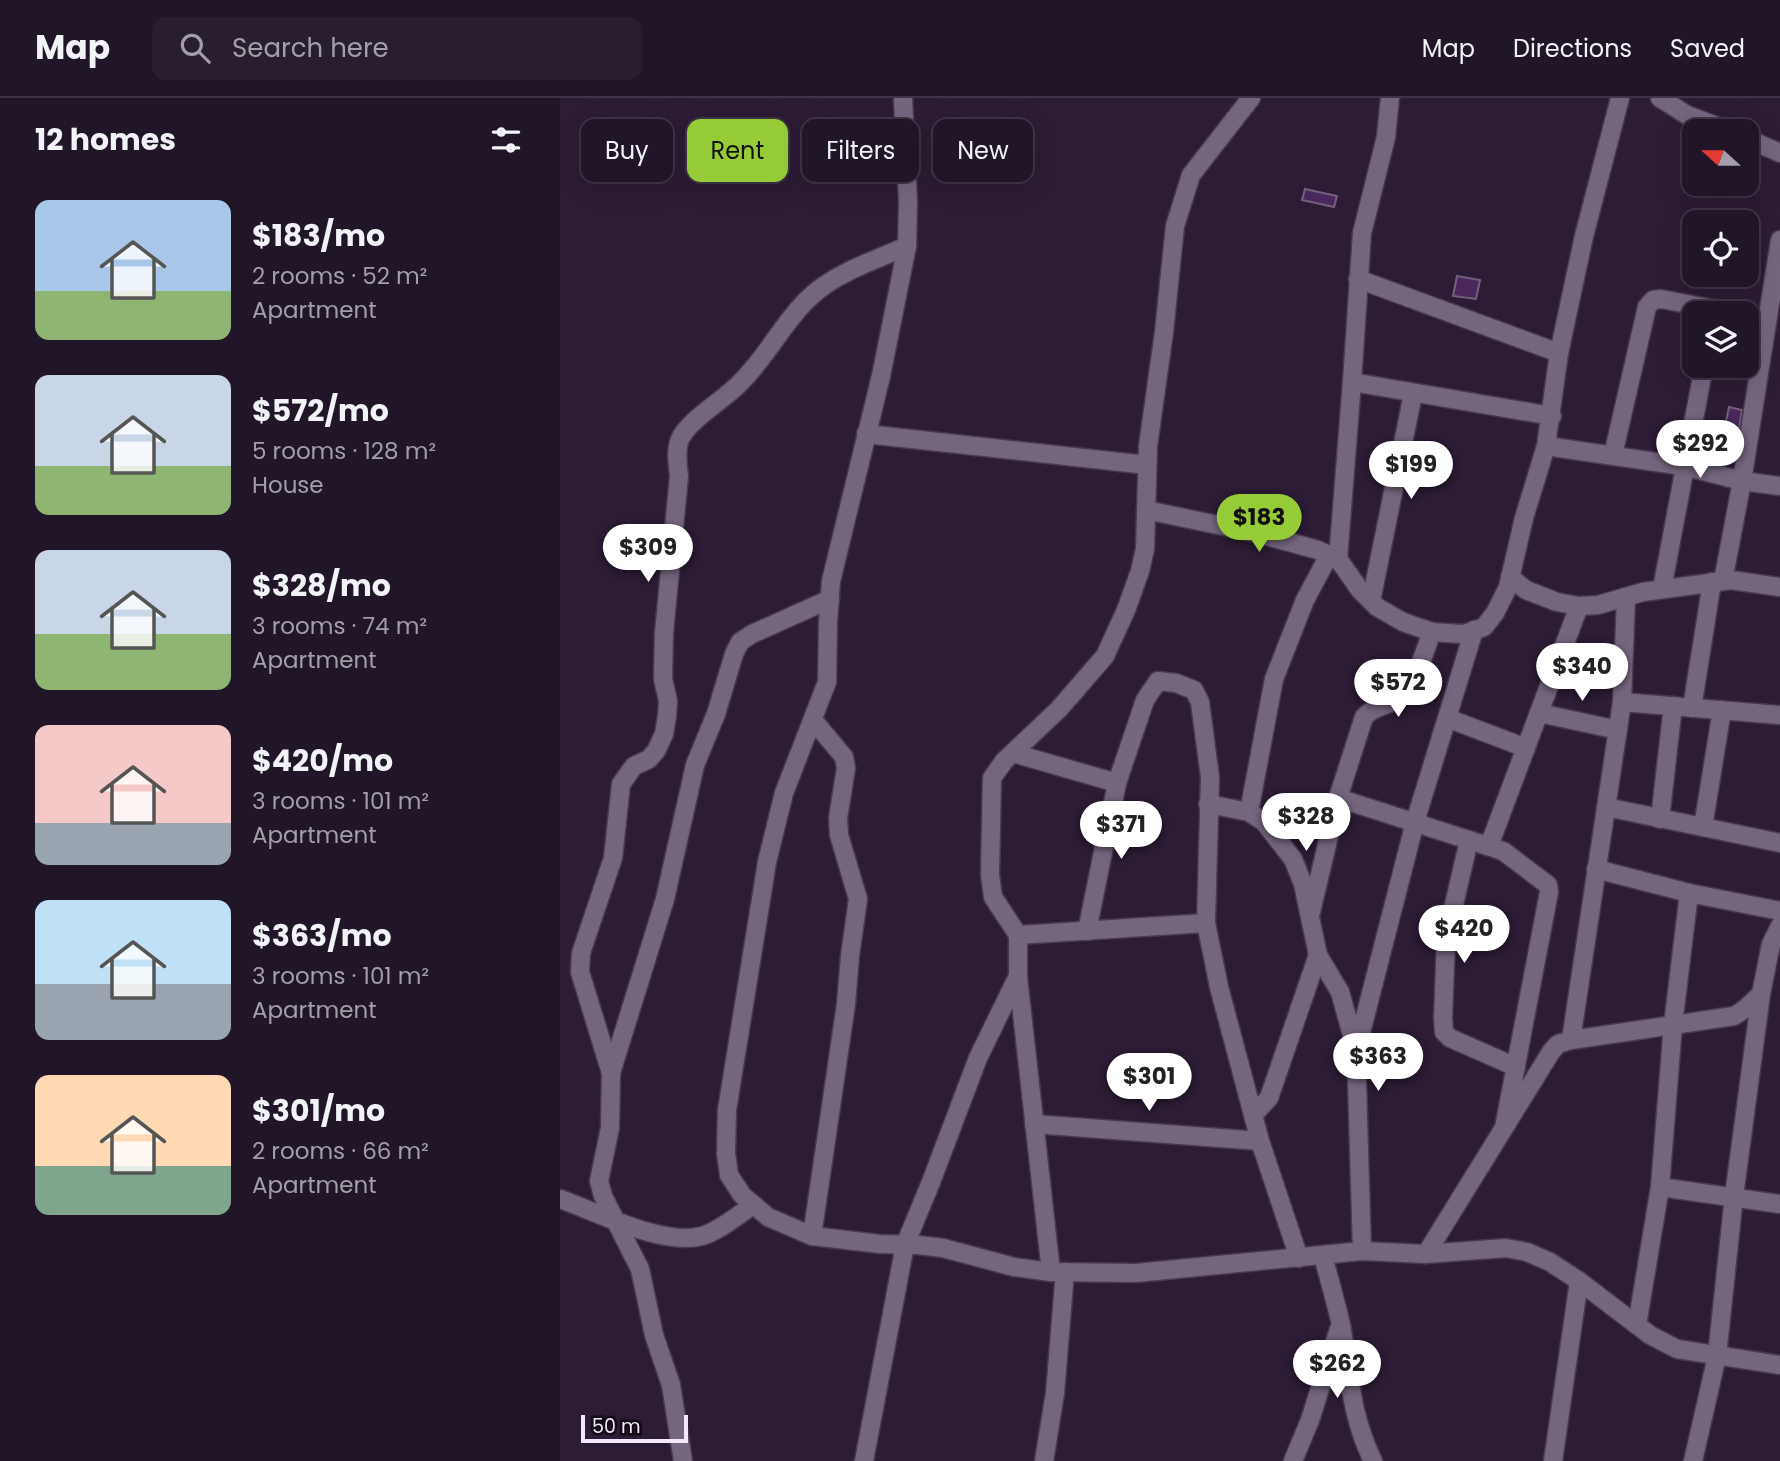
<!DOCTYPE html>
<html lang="en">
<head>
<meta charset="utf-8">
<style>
	:root { --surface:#211528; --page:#291e30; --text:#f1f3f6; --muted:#a29fa8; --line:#3e3445; --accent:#97cc39 }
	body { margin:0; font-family:Poppins,sans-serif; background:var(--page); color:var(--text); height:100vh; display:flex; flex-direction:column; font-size:26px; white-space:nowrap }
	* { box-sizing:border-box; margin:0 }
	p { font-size:23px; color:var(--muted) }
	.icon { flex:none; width:38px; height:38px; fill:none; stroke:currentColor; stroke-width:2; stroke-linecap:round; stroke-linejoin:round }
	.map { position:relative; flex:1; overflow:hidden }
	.panel { display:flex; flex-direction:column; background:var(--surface); width:560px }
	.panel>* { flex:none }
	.top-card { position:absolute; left:21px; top:21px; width:665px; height:63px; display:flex; gap:14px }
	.needle { width:46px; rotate:291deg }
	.controls { position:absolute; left:1122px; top:21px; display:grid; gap:14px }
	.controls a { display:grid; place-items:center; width:77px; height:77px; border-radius:14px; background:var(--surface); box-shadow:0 7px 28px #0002,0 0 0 2px var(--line); font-size:35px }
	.scale { position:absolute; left:21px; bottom:18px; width:107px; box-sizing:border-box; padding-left:7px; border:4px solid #f2e8f9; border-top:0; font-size:19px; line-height:24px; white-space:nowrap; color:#f2e8f9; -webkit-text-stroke:5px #110a15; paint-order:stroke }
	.price { position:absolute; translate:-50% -60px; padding:0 16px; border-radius:24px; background:#fff; color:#222; font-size:23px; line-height:46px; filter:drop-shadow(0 2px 4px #0008) }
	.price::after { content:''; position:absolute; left:50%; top:42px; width:21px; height:16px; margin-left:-10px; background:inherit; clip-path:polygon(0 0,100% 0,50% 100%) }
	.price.selected { background:var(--accent); color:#111 }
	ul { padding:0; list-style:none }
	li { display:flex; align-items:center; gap:21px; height:175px; padding:0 35px }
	li span { display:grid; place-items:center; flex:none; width:196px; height:140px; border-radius:14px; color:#555 }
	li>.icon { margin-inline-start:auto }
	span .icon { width:84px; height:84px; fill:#fffc; stroke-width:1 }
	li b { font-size:30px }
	h2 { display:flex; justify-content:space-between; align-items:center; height:84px; padding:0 35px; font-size:30px }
	.chip { padding:0 24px; border-radius:14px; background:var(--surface); box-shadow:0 7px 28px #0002,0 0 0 2px var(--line); font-size:24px; line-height:63px }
	.chip.selected { background:var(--accent); color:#111 }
	header { display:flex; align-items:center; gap:42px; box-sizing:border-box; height:98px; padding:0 35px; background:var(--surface); border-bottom:2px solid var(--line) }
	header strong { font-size:33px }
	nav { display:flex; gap:38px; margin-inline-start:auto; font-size:24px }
	.search { width:490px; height:63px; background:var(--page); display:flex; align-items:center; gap:18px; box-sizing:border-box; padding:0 24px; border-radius:14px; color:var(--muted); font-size:26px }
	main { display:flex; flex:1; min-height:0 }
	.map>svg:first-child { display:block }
</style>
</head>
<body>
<header>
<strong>Map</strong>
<div class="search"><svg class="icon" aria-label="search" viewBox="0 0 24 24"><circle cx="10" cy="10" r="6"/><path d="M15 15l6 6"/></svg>Search here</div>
<nav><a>Map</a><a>Directions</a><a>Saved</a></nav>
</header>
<main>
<section class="panel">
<h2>12 homes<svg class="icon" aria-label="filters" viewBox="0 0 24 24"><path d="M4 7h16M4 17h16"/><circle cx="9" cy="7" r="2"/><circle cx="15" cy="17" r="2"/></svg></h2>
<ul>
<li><span style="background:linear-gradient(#a9c7e8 65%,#8fb573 0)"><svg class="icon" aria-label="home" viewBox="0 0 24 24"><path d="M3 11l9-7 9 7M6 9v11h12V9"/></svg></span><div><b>$183/mo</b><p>2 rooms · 52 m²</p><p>Apartment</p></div></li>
<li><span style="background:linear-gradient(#c9d6e8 65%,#8fb573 0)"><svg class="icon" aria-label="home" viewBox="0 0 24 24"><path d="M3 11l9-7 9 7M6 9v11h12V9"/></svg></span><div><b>$572/mo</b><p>5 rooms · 128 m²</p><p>House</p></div></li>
<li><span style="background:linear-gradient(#c9d6e8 60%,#8fb573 0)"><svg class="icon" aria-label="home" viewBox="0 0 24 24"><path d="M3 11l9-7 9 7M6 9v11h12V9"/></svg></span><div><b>$328/mo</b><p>3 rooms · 74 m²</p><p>Apartment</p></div></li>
<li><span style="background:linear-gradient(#f6c9c9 70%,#9aa5b1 0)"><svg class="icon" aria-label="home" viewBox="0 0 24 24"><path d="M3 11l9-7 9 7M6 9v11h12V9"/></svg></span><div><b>$420/mo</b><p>3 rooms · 101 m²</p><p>Apartment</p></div></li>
<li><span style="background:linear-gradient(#bfe0f5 60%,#9aa5b1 0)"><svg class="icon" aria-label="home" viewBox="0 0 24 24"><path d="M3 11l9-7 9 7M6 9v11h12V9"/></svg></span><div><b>$363/mo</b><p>3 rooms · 101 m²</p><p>Apartment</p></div></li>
<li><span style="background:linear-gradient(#ffd9b3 65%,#7fa58c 0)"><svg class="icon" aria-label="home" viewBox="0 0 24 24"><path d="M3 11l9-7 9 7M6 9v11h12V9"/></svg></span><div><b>$301/mo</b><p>2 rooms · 66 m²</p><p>Apartment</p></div></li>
</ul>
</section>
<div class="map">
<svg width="1220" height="1363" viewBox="0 0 1220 1363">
	<rect width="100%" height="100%" fill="#2c1c35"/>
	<g fill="#4a285d" stroke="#72607d" stroke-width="2">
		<path d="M745 91 777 98 774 109 742 102Z"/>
		<path d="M897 178 920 182 916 201 893 198Z"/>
		<path d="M1169 309 1182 312 1179 331 1165 328Z"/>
		<path d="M1146 346 1159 348 1157 359 1145 357Z"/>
	</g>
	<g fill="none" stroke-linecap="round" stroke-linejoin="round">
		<g stroke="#483950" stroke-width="21">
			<g id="minor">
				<path d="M343 0 348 104 347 148 321 278 271 483 268 524 267 584 224 695 207 764 167 1012 166 1055 169 1077 182 1097 208 1119 252 1138 320 1146 358 1147 383 1150 454 1169 491 1174 576 1175 802 1153 866 1156 946 1150 967 1154 990 1164 1019 1183 1090 1237 1117 1251 1220 1267"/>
				<path d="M1100 0 1127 17 1170 33"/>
				<path d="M1186 40 1220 55"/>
				<path d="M798 181 999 255"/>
				<path d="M1186 218 1207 222"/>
				<path d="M792 284 992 318"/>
				<path d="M306 336 587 367"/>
				<path d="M986 348 1123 368 1182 383 1220 388"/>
				<path d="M1053 357 1087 209 1093 202 1101 201 1174 215"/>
				<path d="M586 412 696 435 758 452 778 461 800 492 817 509 843 524 872 534 886 535 904 536 924 529 935 515 948 489 964 420 986 348 999 255 1024 138 1060 0"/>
				<path d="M778 461 792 284 802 135 826 39 830 0"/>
				<path d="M950 479 966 492 997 504 1019 508 1038 507 1083 494 1171 482 1220 489"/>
				<path d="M1163 483 1182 383 1220 142"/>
				<path d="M1102 491 1144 268"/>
				<path d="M811 503 853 296"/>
				<path d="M1062 604 1220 617"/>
				<path d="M1132 610 1152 484"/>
				<path d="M979 615 1058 632"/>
				<path d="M887 620 966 650"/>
				<path d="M453 655 557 685"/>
				<path d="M778 700 943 753 988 787 989 794 944 1030"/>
				<path d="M648 706 689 714 704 724 733 761 743 786 758 857 780 894 796 951 802 1153"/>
				<path d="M1046 709 1220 745"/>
				<path d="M689 714 714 581 745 502 769 457"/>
				<path d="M1100 721 1113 608"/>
				<path d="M1143 729 1162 612"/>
				<path d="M909 742 886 841 883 920 884 934 890 940 956 969"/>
				<path d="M929 748 1019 508"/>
				<path d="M1036 771 1129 795 1220 813"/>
				<path d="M751 814 778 700 804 619C814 607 831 608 842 598 856 586 865 551 872 534"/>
				<path d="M527 833 557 685 585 602 598 583 616 585 634 592 640 604 650 679 646 825 659 889 700 1043 739 1160"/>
				<path d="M458 837 646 825"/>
				<path d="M458 879 491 1174"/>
				<path d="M1011 942 1062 604 1066 499"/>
				<path d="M797 950 855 724 914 532"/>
				<path d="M51 975 105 801 135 667 156 616 174 556 180 544 192 536 270 501"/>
				<path d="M693 1017 709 1000 758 857"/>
				<path d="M474 1026 700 1043"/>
				<path d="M1100 1089 1220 1106"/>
				<path d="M0 1101C37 1114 104 1149 142 1138 159 1133 178 1117 193 1107"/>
				<path d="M252 1138 286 906 290 858 298 801 279 737 278 720 286 670 284 659 253 622"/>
				<path d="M866 1156 991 954 998 946 1011 942 1174 918 1185 911 1201 896"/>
				<path d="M763 1158C769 1181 776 1204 781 1227 790 1276 790 1316 813 1363"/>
				<path d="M1077 1227 1100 1089 1113 927 1129 795"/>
				<path d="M123 1363 111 1287 94 1237 80 1171 43 1098 39 1083 50 1030 51 975 20 874 21 855 53 760 61 686 74 668 89 661 96 653 104 636 107 618 108 603 103 581 104 535 119 378C118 367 115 353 120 341 129 322 162 303 178 287 211 256 227 213 265 187 290 170 320 160 347 148"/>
				<path d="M304 1363 345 1147 371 1084 418 960 458 878V837L433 799 430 777 432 680 444 663 499 611 545 558 566 512 580 473 585 451 588 348 604 234 615 128 631 77 691 0"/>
				<path d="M484 1363 495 1295 505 1174"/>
				<path d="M733 1363 750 1322 779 1231"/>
				<path d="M993 1363 1019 1183"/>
				<path d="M1133 1363 1157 1258 1174 1098 1201 896 1211 846 1220 828"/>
			</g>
		</g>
		<use href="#minor" stroke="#75667f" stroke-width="18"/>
	</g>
</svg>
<div class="controls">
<a><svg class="needle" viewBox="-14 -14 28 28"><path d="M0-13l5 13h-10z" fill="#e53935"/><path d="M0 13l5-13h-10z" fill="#a29fa8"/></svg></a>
<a><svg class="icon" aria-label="locate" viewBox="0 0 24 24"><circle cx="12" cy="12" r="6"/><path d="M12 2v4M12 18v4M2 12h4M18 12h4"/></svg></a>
<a><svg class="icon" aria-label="layers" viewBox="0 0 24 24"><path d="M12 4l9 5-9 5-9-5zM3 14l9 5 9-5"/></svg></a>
</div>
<div class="scale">50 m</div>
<b class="price" style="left:1140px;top:382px">$292</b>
<b class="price" style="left:851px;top:403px">$199</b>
<b class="price selected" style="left:699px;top:456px">$183</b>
<b class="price" style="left:88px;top:486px">$309</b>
<b class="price" style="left:1022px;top:605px">$340</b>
<b class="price" style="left:838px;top:621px">$572</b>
<b class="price" style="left:746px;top:755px">$328</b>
<b class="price" style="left:561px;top:763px">$371</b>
<b class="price" style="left:904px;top:867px">$420</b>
<b class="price" style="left:818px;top:995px">$363</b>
<b class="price" style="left:589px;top:1015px">$301</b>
<b class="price" style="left:777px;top:1302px">$262</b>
<div class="top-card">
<a class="chip">Buy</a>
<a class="chip selected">Rent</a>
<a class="chip">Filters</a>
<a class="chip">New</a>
</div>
</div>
</main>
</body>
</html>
